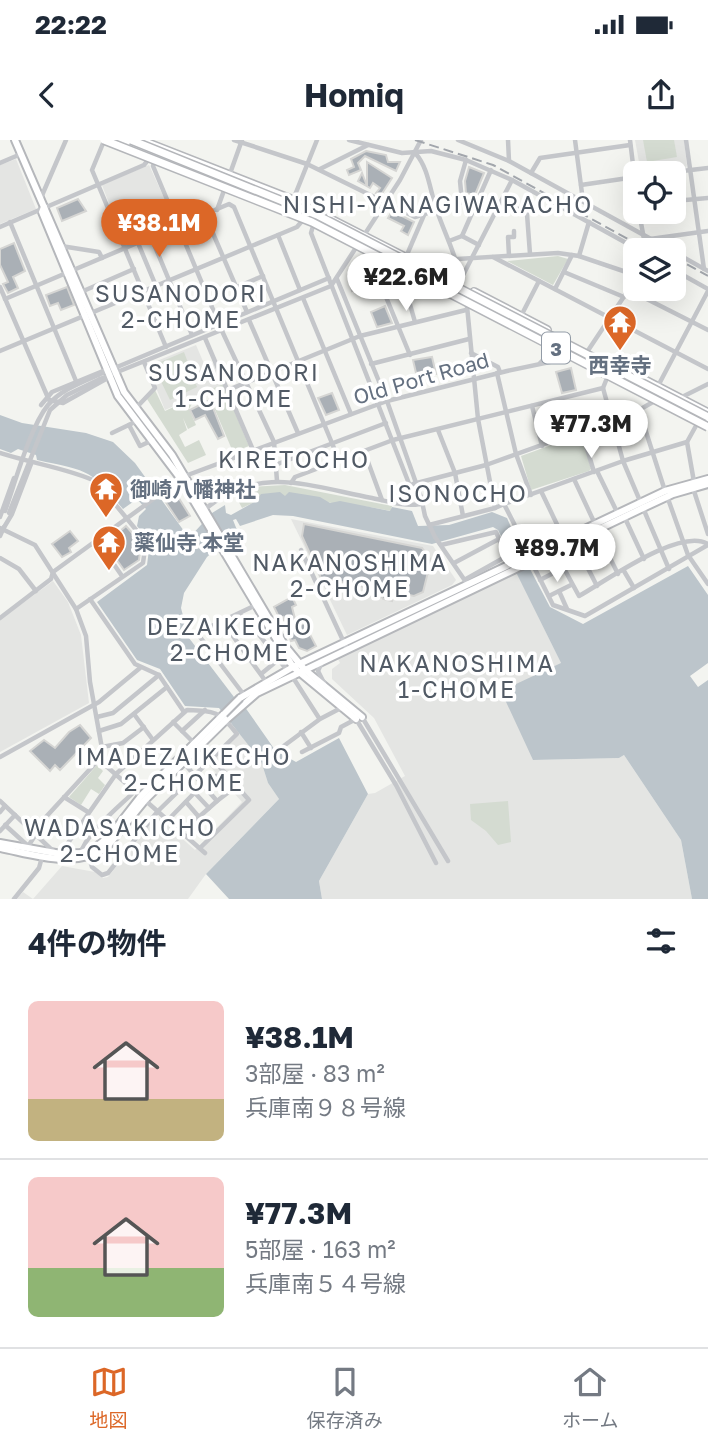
<!DOCTYPE html>
<html lang="ja">
<head>
<meta charset="utf-8">
<style>
	:root { --surface:#fff; --page:#f2f2f3; --text:#1f2937; --muted:#747a83; --line:#e0e1e3; --accent:#dc6727 }
	body { margin:0; font-family:"Golos Text","Noto Sans JP",sans-serif; background:var(--page); color:var(--text); height:100vh; display:flex; flex-direction:column; font-size:26px; white-space:nowrap }
	* { box-sizing:border-box; margin:0 }
	p { font-size:23px; color:var(--muted) }
	.icon { flex:none; width:38px; height:38px; fill:none; stroke:currentColor; stroke-width:2; stroke-linecap:round; stroke-linejoin:round }
	.map { position:relative; height:759px; overflow:hidden }
	.details { display:flex; flex-direction:column; background:var(--surface); flex:1 }
	.details>* { flex:none }
	.controls { position:absolute; left:623px; top:21px; display:grid; gap:14px }
	.controls a { display:grid; place-items:center; width:63px; height:63px; border-radius:10px; background:var(--surface); box-shadow:0 7px 28px #0002; font-size:35px }
	.price { position:absolute; translate:-50% -60px; padding:0 16px; border-radius:24px; background:#fff; color:#222; font-size:23px; line-height:46px; filter:drop-shadow(0 2px 4px #0008) }
	.price::after { content:''; position:absolute; left:50%; top:42px; width:21px; height:16px; margin-left:-10px; background:inherit; clip-path:polygon(0 0,100% 0,50% 100%) }
	.price.selected { background:var(--accent); color:#fff }
	ul { padding:0; list-style:none }
	li { display:flex; align-items:center; gap:21px; height:175px; padding:0 28px }
	li+li { border-top:2px solid var(--line) }
	li span { display:grid; place-items:center; flex:none; width:196px; height:140px; border-radius:10px; color:#555 }
	li>.icon { margin-inline-start:auto }
	span .icon { width:84px; height:84px; fill:#fffc; stroke-width:1 }
	li b { font-size:30px }
	h2 { display:flex; justify-content:space-between; align-items:center; height:84px; padding:0 28px; font-size:30px }
	.status { display:flex; justify-content:space-between; align-items:center; height:49px; padding:0 35px; background:var(--surface); direction:ltr }
	.status svg { height:19px; fill:currentColor }
	header { display:flex; justify-content:space-between; align-items:center; height:91px; padding:0 28px; background:var(--surface); font-size:32px; font-weight:700 }
	.menu { display:flex; justify-content:space-around; align-items:center; height:98px; border-top:2px solid var(--line); background:var(--surface); font-size:19px; color:var(--muted) }
	.menu a { display:grid; justify-items:center; gap:4px }
	.menu .selected { color:var(--accent) }
	.map>svg:first-child { display:block }
</style>
</head>
<body>
<div class="status"><b>22:22</b><svg viewBox="0 0 49 12"><path d="M0 12V9h3v3zM5 12V6h3v6zM10 12V3h3v9zM15 12V0h3v12zM26 1h20v11H26zM47 4h2v5h-2z"/></svg></div>
<header><svg class="icon" aria-label="back" viewBox="0 0 24 24"><path d="M15 5l-7 7 7 7"/></svg>Homiq<svg class="icon" aria-label="share" viewBox="0 0 24 24"><path d="M12 15V3M7 8l5-5 5 5M5 13v7h14v-7"/></svg></header>
<div class="map">
<svg width="708" height="759" viewBox="0 0 708 759">
	<rect width="100%" height="100%" fill="#f3f4f0"/>
	<g fill="#e4e5e3">
		<path d="M635 0H684L687 25 686 28 641 33Z"/>
		<path d="M16 19 36 69 0 84V25Z"/>
		<path d="M149 25 170 71 134 87 130 81 118 87 102 45Z"/>
		<path d="M196 205 205 226 214 223 223 244 165 270 147 225Z"/>
		<path d="M291 379 433 406 456 440 452 445 347 495Z"/>
		<path d="M517 433 561 523 533 620 619 618 624 615 681 700 692 759H322L319 741 368 654 375 653 405 636 374 578 332 539V529L340 523 338 519Z"/>
		<path d="M53 441 68 462 81 495 89 563 0 612V480Z"/>
		<path d="M240 594 261 621 268 643 279 659 206 734 188 759H17L23 752 33 759 62 726 95 732 103 738 108 737 157 676 195 710 242 662 208 624Z"/>
	</g>
	<g fill="#d4dbd1">
		<path d="M643 0H674L677 17 647 22Z"/>
		<path d="M558 116 568 119 553 145 507 121Z"/>
		<path d="M184 212 197 247 170 260 153 225Z"/>
		<path d="M223 244 249 306 233 312 207 251Z"/>
		<path d="M155 250 165 271 191 259 193 262 189 269 196 285 188 289 183 278 187 290 179 295 185 307 199 300 206 315 188 323 147 259Z"/>
		<path d="M579 295 582 296 591 329 589 331 531 350 521 316Z"/>
		<path d="M285 345 392 366 391 371C371 367 351 364 332 363 294 359 279 350 242 368L234 353 251 347Z"/>
		<path d="M97 625 103 631 98 638 105 645 99 654 91 649 81 665 69 657Z"/>
		<path d="M508 661 511 702 498 705 486 691 471 680 470 664Z"/>
	</g>
	<path fill="#bcc5cb" d="M0 275 22 283 86 293 113 302 135 323 189 398 212 373 225 365 226 373 231 375 256 361 261 354 280 352 285 356 289 352 320 357 330 363 340 361 390 371 392 367 412 371 418 386 449 385 492 372 507 378 518 403 514 405 516 408 521 406 530 429 550 467 583 484 688 426 708 455V523L690 536 698 547 708 540V759H692L681 700 624 615 619 618 533 620 501 551 561 523 507 414 511 410 510 407 507 408 498 390 493 387 432 404 293 376 273 375 240 386 236 379 233 380 237 390 207 417 184 453 181 468 189 498 234 557 236 556 247 570 275 610 296 622 339 598 368 654 319 741 322 759H229L206 734 279 659 268 643 261 621 219 568 185 566 160 529 137 520 97 462 147 425 150 402 137 386 139 376 146 369 137 359 123 369C90 328 87 331 37 320L36 315 18 309 11 313 0 309Z"/>
	<g fill="#aab0b6" stroke="#d5d5d3" stroke-width="2">
		<path d="M366 11 386 15 388 22H400L396 31 365 16 358 23 361 30 349 35 347 30 354 27 351 19Z"/>
		<path d="M367 22 392 38 381 55 376 53 380 48 373 43 370 48 358 41 362 33 367 46Z"/>
		<path d="M469 27 484 33 472 62 474 55 466 53 465 41Z"/>
		<path d="M78 59 86 71 62 81 57 68Z"/>
		<path d="M392 71 414 82 408 95 401 91 404 86 388 78Z"/>
		<path d="M14 103 25 131 13 137 18 148 8 153 3 144 8 142 0 125V109Z"/>
		<path d="M365 119 383 130 378 140 369 135 364 145 352 151 351 147 359 144 348 135 354 123Z"/>
		<path d="M67 147 74 165 61 170 58 163 50 166 46 155Z"/>
		<path d="M385 166 392 183 377 187 371 172Z"/>
		<path d="M432 217 436 234 430 235 428 231 416 233 413 220Z"/>
		<path d="M571 228 576 250 562 253 556 232Z"/>
		<path d="M332 253 339 270 326 275 318 258Z"/>
		<path d="M210 260 224 296 218 299 205 275 195 280 190 270Z"/>
		<path d="M172 351 175 352 190 376 179 382 163 358Z"/>
		<path d="M304 384 422 408 431 420 423 452 414 456 394 452 392 461 383 459 381 455 368 452 365 447 321 438 302 396Z"/>
		<path d="M126 386 141 403 139 420 124 430 107 406 122 395 119 392Z"/>
		<path d="M70 391 78 401 69 408 71 412 62 417 52 404Z"/>
		<path d="M292 457 296 465 292 467 295 479 290 481 294 488 304 483 316 506 307 511 299 508 295 500 291 501 283 477 280 479 274 467Z"/>
		<path d="M80 585 91 598 60 630 55 625 50 631 30 611 44 600 55 608 69 592Z"/>
	</g>
	<g fill="none" stroke-linecap="round" stroke-linejoin="round">
		<g stroke="#b5b7bb" stroke-width="10">
			<g id="major">
				<path d="M15 0 124 252 172 315 285 506 304 529 362 577"/>
				<path d="M44 67 42 72 118 256 180 338 293 527 356 579"/>
				<path d="M240 558 293 527 665 351 708 339"/>
				<path d="M0 703 61 714 81 713 96 707 109 697 141 656 224 574"/>
				<path d="M0 708C35 715 73 729 106 708L145 660 226 580 257 553 643 368 673 354 708 344"/>
			</g>
		</g>
		<g stroke="#b4b6ba" stroke-width="10">
			<g id="highway">
				<path d="M120 0 217 39 225 37"/>
				<path d="M140 0 293 60 432 131"/>
				<path d="M293 69 356 100"/>
				<path d="M393 118 541 194"/>
				<path d="M474 152 547 190"/>
				<path d="M592 221 708 282"/>
				<path d="M633 234 708 273"/>
			</g>
		</g>
		<g stroke="#c4c6ca" stroke-width="4.5">
			<path d="M234 0 307 24 415 77 462 62 473 68"/>
			<path d="M349 0 402 13 431 11 466 20 512 40 639 110"/>
			<path d="M458 0 509 21 671 110"/>
			<path d="M508 0 509 21"/>
			<path d="M575 0 583 61"/>
			<path d="M630 0 635 41"/>
			<path d="M686 0 704 129"/>
			<path d="M104 1 92 30 166 207"/>
			<path d="M416 14C429 29 430 52 437 71 445 94 456 115 461 139L458 144"/>
			<path d="M154 22 153 26 222 191 274 302 277 341"/>
			<path d="M0 23 21 14"/>
			<path d="M320 29 368 5"/>
			<path d="M531 33 540 18 630 5"/>
			<path d="M665 33 708 28"/>
			<path d="M581 45 635 37"/>
			<path d="M40 60 66 0"/>
			<path d="M293 60 317 0"/>
			<path d="M502 60 527 74 530 114"/>
			<path d="M674 61 708 58"/>
			<path d="M462 62 460 41 466 20"/>
			<path d="M217 70 242 0"/>
			<path d="M639 72 646 110"/>
			<path d="M205 75 247 172"/>
			<path d="M10 82 76 241"/>
			<path d="M313 86 311 93 415 359 420 364"/>
			<path d="M0 87 144 25 148 20"/>
			<path d="M278 95 300 150"/>
			<path d="M462 96 491 30"/>
			<path d="M151 97 192 195"/>
			<path d="M650 99 708 91"/>
			<path d="M449 101 462 96 479 105"/>
			<path d="M138 103 156 146"/>
			<path d="M61 106 99 112 102 118"/>
			<path d="M674 112 708 131"/>
			<path d="M509 116 508 97H514V91"/>
			<path d="M579 116 589 82"/>
			<path d="M406 117 424 75"/>
			<path d="M493 117 708 229"/>
			<path d="M457 119 558 113 579 116 635 135"/>
			<path d="M674 130 708 149"/>
			<path d="M399 131 386 157 410 215"/>
			<path d="M564 132 624 157"/>
			<path d="M337 139 387 261 421 357 425 376 435 397 468 445"/>
			<path d="M461 139 512 40"/>
			<path d="M0 147 49 260 63 263 106 239"/>
			<path d="M237 147 263 136"/>
			<path d="M555 149 572 115"/>
			<path d="M629 150 708 190"/>
			<path d="M81 152 134 129"/>
			<path d="M303 158 351 274"/>
			<path d="M5 159 229 64 234 67 339 320"/>
			<path d="M521 176 539 141"/>
			<path d="M249 180 298 293"/>
			<path d="M415 182 409 161 418 141"/>
			<path d="M205 198 253 310"/>
			<path d="M0 211 278 95 297 87 302 81"/>
			<path d="M471 213 498 227 500 232"/>
			<path d="M585 215 635 140"/>
			<path d="M540 223 563 200"/>
			<path d="M371 224 469 199"/>
			<path d="M497 233 516 314 531 355"/>
			<path d="M98 235 329 138"/>
			<path d="M100 239 331 146 400 40 421 0"/>
			<path d="M658 246 708 151"/>
			<path d="M603 248 623 321 669 429"/>
			<path d="M228 250 360 196 466 170"/>
			<path d="M680 258 708 244"/>
			<path d="M41 265 52 252 103 231"/>
			<path d="M532 266 542 306"/>
			<path d="M136 268 155 248 144 222"/>
			<path d="M639 270 665 351"/>
			<path d="M129 285 140 306 153 300"/>
			<path d="M438 290 455 333 463 376"/>
			<path d="M582 292 594 332"/>
			<path d="M112 293 137 281"/>
			<path d="M364 311 382 360"/>
			<path d="M0 313C30 323 71 329 97 342L146 402 143 423 76 469"/>
			<path d="M275 325 386 283"/>
			<path d="M597 331 618 374"/>
			<path d="M574 339 595 384"/>
			<path d="M694 342 687 302 697 284"/>
			<path d="M291 343 295 337 393 300 603 248 607 238"/>
			<path d="M413 344 486 325 639 270 653 262"/>
			<path d="M693 348 708 394"/>
			<path d="M541 351 564 399"/>
			<path d="M667 356 688 415 708 444"/>
			<path d="M504 364 623 321 687 302"/>
			<path d="M495 368 504 364 530 415"/>
			<path d="M204 370C258 324 309 346 372 358 387 361 404 367 420 364"/>
			<path d="M624 376 644 419"/>
			<path d="M0 377 14 338"/>
			<path d="M429 385 495 368 478 279 467 166"/>
			<path d="M0 388 35 405 76 469 86 496 90 542 105 625 205 713"/>
			<path d="M3 389 12 374 31 324"/>
			<path d="M596 390 618 434"/>
			<path d="M0 396 4 387"/>
			<path d="M97 400 122 436"/>
			<path d="M574 401 597 446"/>
			<path d="M441 405 496 392 511 425"/>
			<path d="M301 410 347 509"/>
			<path d="M554 410 579 456C606 441 680 387 708 404"/>
			<path d="M0 418 19 429 36 451"/>
			<path d="M531 421 553 465 585 476 708 405"/>
			<path d="M454 423 499 399"/>
			<path d="M624 431 634 448"/>
			<path d="M466 439 507 416"/>
			<path d="M540 440 563 428"/>
			<path d="M559 451 567 469"/>
			<path d="M549 456 571 445"/>
			<path d="M90 459 135 524 159 535 184 572"/>
			<path d="M240 473 245 484 249 482 287 530"/>
			<path d="M0 478 51 439 53 432 185 336 387 261 507 231 569 218"/>
			<path d="M222 481 267 543"/>
			<path d="M321 524 318 531 324 543"/>
			<path d="M261 534 278 520"/>
			<path d="M292 536 319 578"/>
			<path d="M244 555 197 493 256 465"/>
			<path d="M134 574 153 600"/>
			<path d="M97 577 113 573 159 535"/>
			<path d="M362 577 448 721"/>
			<path d="M173 582 194 603"/>
			<path d="M99 591 121 584 167 547"/>
			<path d="M182 591 205 570"/>
			<path d="M301 592 311 608"/>
			<path d="M114 605 116 617 124 626"/>
			<path d="M102 607 123 603 144 587"/>
			<path d="M281 608 320 579 341 568"/>
			<path d="M302 612 339 593 341 587 356 579 396 645 436 723"/>
			<path d="M0 617 99 562 140 528"/>
			<path d="M205 646 216 636 230 651 217 661"/>
			<path d="M194 652 209 668"/>
			<path d="M64 657 88 672"/>
			<path d="M0 661 53 711"/>
			<path d="M186 662 199 677"/>
			<path d="M0 672 5 666"/>
			<path d="M168 680 203 644"/>
			<path d="M5 685 27 705"/>
			<path d="M0 691 15 675"/>
			<path d="M33 691 103 615"/>
			<path d="M182 692 217 661 183 622"/>
			<path d="M27 708 36 694"/>
			<path d="M200 708 249 660 218 625"/>
			<path d="M61 713 116 634 187 570C215 571 219 571 237 594L158 671 108 733 102 735 92 727 89 717"/>
			<path d="M81 713C85 694 121 665 135 651"/>
			<path d="M14 759 39 728 42 717"/>
		</g>
		<use href="#major" stroke="#fff" stroke-width="6"/>
		<use href="#highway" stroke="#fff" stroke-width="7"/>
		<g stroke="#a2a6ac" stroke-width="2" stroke-dasharray="10 5" stroke-linecap="butt">
			<path d="M415 0 493 25 648 110"/>
			<path d="M674 117 708 136"/>
		</g>
		<g stroke="#b5b7bb" stroke-width="10" stroke-linecap="butt">
			<path id="major-bridge" d="M224 574 240 558"/>
		</g>
		<g stroke="#b4b6ba" stroke-width="10" stroke-linecap="butt">
			<g id="highway-bridge">
				<path d="M104 0 312 82 708 287"/>
				<path d="M131 0 317 75 708 277"/>
			</g>
		</g>
		<g stroke="#c4c6ca" stroke-width="4.5">
			<path d="M5 371C15 343 30 287 48 265 61 250 80 243 98 235"/>
			<path d="M9 373 50 270 67 255 100 239"/>
		</g>
		<use href="#major-bridge" stroke="#fff" stroke-width="6"/>
		<use href="#highway-bridge" stroke="#fff" stroke-width="7"/>
	</g>
	<defs>
		<g id="temple-pin" transform="scale(1.75)"><path d="M0 17L-7.5 6A9.5 9.5 0 1 1 7.5 6Z" fill="#dc6727" stroke="#fff"/><path d="M0-6L5-2H3V0L6.5 2.5H4V6H1.5V3h-3V6H-4V2.5H-6.5L-3 0V-2H-5Z" fill="#fff"/></g>
	</defs>
	<g fill-rule="evenodd">
		<use href="#temple-pin" x="620" y="182"/>
		<use href="#temple-pin" x="106" y="349"/>
		<use href="#temple-pin" x="109" y="402"/>
	</g>
	<g text-anchor="middle" dominant-baseline="central" stroke-width="7" stroke-linejoin="round" paint-order="stroke">
		<rect fill="#fff" stroke="#929ba6" stroke-width="2" x="542" y="192.5" width="28" height="31" rx="5"/>
		<g font-size="19" font-weight="bold" fill="#647080">
			<text x="556" y="208">3</text>
		</g>
		<g font-size="21" font-weight="bold" fill="#647080" stroke="#fff" text-anchor="start">
			<text x="620" y="225" text-anchor="middle">西幸寺</text>
			<text x="130" y="349">御崎八幡神社</text>
			<text x="134" y="402">薬仙寺 本堂</text>
		</g>
		<g font-size="21" fill="#647080" stroke="#fff">
			<text transform="translate(421 238) rotate(-16)">Old Port Road</text>
		</g>
		<g font-size="23" letter-spacing="2" fill="#515a65" stroke="#fff">
			<text x="438" y="64">NISHI-YANAGIWARACHO</text>
			<text x="181" y="153">SUSANODORI<tspan x="181" dy="26">2-CHOME</tspan></text>
			<text x="234" y="232">SUSANODORI<tspan x="234" dy="26">1-CHOME</tspan></text>
			<text x="294" y="319">KIRETOCHO</text>
			<text x="458" y="353">ISONOCHO</text>
			<text x="350" y="422">NAKANOSHIMA<tspan x="350" dy="26">2-CHOME</tspan></text>
			<text x="230" y="486">DEZAIKECHO<tspan x="230" dy="26">2-CHOME</tspan></text>
			<text x="457" y="523">NAKANOSHIMA<tspan x="457" dy="26">1-CHOME</tspan></text>
			<text x="184" y="616">IMADEZAIKECHO<tspan x="184" dy="26">2-CHOME</tspan></text>
			<text x="120" y="687">WADASAKICHO<tspan x="120" dy="26">2-CHOME</tspan></text>
		</g>
	</g>
</svg>
<div class="controls">
<a><svg class="icon" aria-label="locate" viewBox="0 0 24 24"><circle cx="12" cy="12" r="6"/><path d="M12 2v4M12 18v4M2 12h4M18 12h4"/></svg></a>
<a><svg class="icon" aria-label="layers" viewBox="0 0 24 24"><path d="M12 4l9 5-9 5-9-5zM3 14l9 5 9-5"/></svg></a>
</div>
<b class="price selected" style="left:159px;top:119px">¥38.1M</b>
<b class="price" style="left:406px;top:173px">¥22.6M</b>
<b class="price" style="left:591px;top:320px">¥77.3M</b>
<b class="price" style="left:557px;top:444px">¥89.7M</b>
</div>
<section class="details">
<h2>4件の物件<svg class="icon" aria-label="filters" viewBox="0 0 24 24"><path d="M4 7h16M4 17h16"/><circle cx="9" cy="7" r="2"/><circle cx="15" cy="17" r="2"/></svg></h2>
<ul>
<li><span style="background:linear-gradient(#f6c9c9 70%,#c2b280 0)"><svg class="icon" aria-label="home" viewBox="0 0 24 24"><path d="M3 11l9-7 9 7M6 9v11h12V9"/></svg></span><div><b>¥38.1M</b><p>3部屋 · 83 m²</p><p>兵庫南９８号線</p></div></li>
<li><span style="background:linear-gradient(#f6c9c9 65%,#8fb573 0)"><svg class="icon" aria-label="home" viewBox="0 0 24 24"><path d="M3 11l9-7 9 7M6 9v11h12V9"/></svg></span><div><b>¥77.3M</b><p>5部屋 · 163 m²</p><p>兵庫南５４号線</p></div></li>
</ul>
</section>
<nav class="menu">
<a class="selected"><svg class="icon" aria-label="map" viewBox="0 0 24 24"><path d="M3 6l6-2 6 2 6-2v14l-6 2-6-2-6 2zM9 4v14M15 6v14"/></svg>地図</a>
<a><svg class="icon" aria-label="saved" viewBox="0 0 24 24"><path d="M7 4h10v16l-5-4-5 4z"/></svg>保存済み</a>
<a><svg class="icon" aria-label="home" viewBox="0 0 24 24"><path d="M3 11l9-7 9 7M6 9v11h12V9"/></svg>ホーム</a>
</nav>
</body>
</html>
